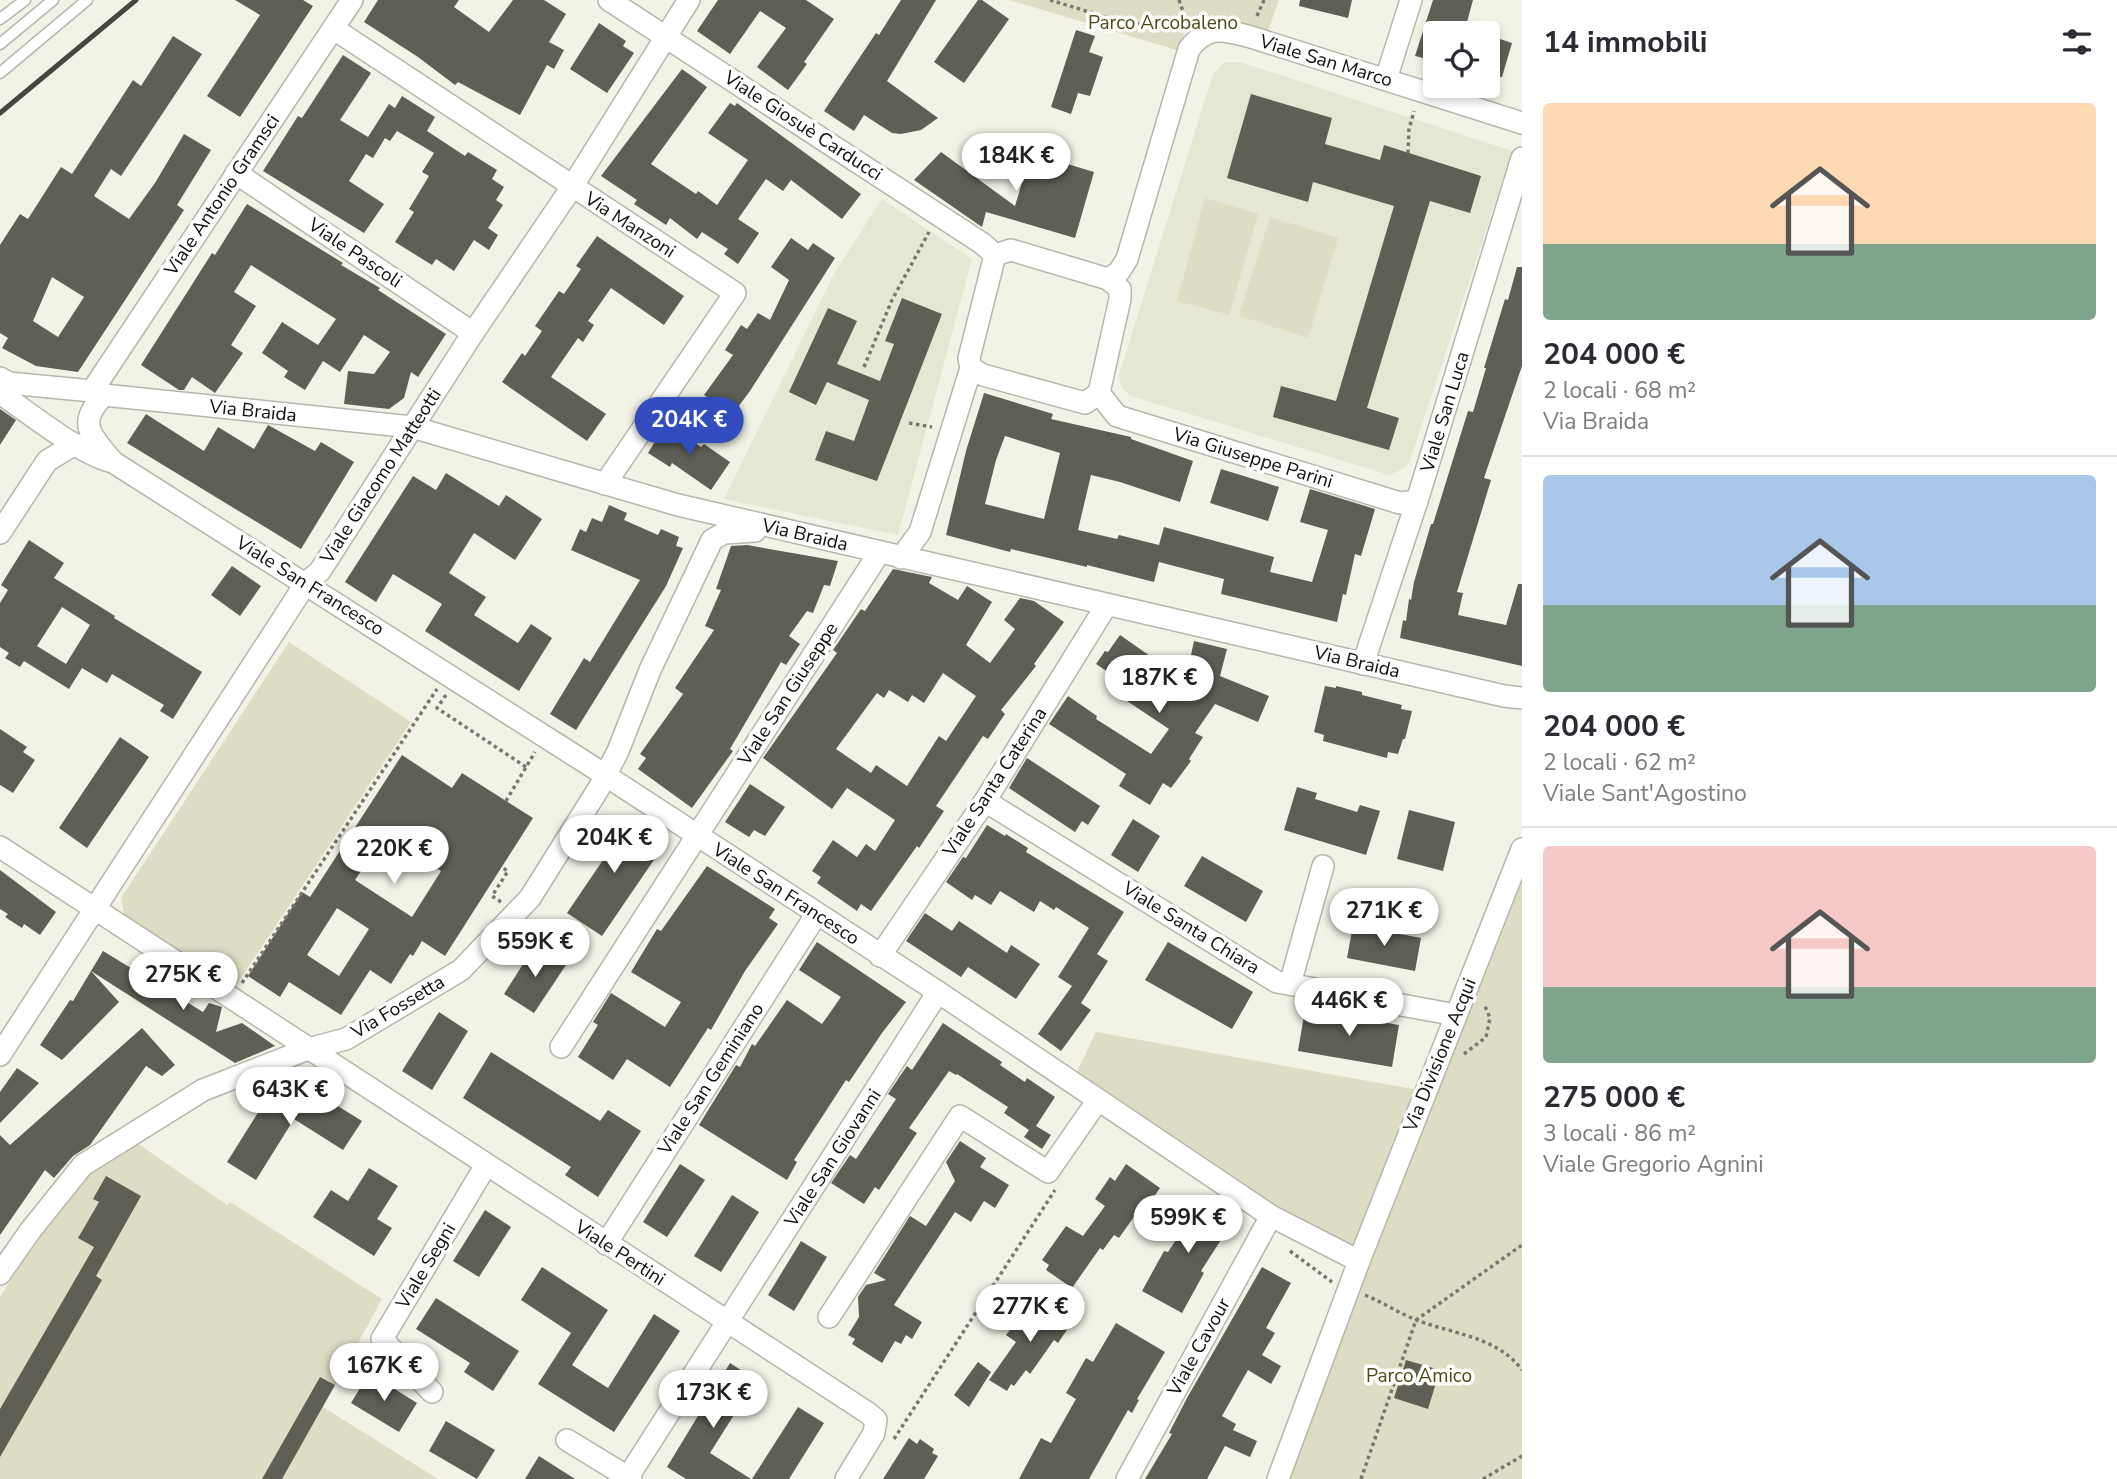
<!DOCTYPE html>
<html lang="it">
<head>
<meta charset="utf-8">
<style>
	:root { --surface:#fff; --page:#f2f2f3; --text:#2b2b33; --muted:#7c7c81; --line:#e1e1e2; --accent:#314dbe }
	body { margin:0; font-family:"Nunito Sans",sans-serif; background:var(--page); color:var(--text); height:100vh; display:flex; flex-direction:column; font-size:26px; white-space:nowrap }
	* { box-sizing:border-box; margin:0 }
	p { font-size:23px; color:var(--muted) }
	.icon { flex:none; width:38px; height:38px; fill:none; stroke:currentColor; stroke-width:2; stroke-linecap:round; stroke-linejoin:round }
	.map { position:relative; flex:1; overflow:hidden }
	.sheet { display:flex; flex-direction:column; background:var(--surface); width:595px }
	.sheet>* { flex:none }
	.controls { position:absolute; left:1423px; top:21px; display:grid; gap:14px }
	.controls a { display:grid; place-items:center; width:77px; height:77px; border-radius:7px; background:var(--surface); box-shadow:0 4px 10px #0003; font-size:35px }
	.price { position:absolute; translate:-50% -60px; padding:0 16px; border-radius:24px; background:#fff; color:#222; font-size:23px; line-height:46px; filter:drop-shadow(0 2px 4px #0008) }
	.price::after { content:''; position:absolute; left:50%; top:42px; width:21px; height:16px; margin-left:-10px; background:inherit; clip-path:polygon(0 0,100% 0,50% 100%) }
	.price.active { background:var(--accent); color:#fff }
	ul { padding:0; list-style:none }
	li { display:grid; align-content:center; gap:14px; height:371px; padding:0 21px }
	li+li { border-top:2px solid var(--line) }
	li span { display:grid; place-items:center; height:217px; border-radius:7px; color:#555 }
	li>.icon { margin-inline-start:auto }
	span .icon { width:126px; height:126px; fill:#fffc; stroke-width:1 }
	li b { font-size:30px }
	h2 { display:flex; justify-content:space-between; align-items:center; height:84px; padding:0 21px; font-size:30px }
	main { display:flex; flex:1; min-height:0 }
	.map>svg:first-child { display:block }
</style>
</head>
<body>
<main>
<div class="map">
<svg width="1522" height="1479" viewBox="0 0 1522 1479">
	<rect width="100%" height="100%" fill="#f2f2e7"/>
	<g fill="#e6e6d4">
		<path d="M1224 62H1240L1512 151 1410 461 1403 469 1389 475 1131 396 1123 389 1118 378 1213 74Z"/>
		<path d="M882 199 972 259 898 535 724 499 835 272Z"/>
	</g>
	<g fill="#deddc4">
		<path d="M1009 0H1279L1267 34 1222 20 1186 30 1177 50Z"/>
		<path d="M1205 198 1258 214 1229 315 1177 301Z"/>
		<path d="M1270 217 1338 238 1308 338 1239 316Z"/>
		<path d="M289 642 411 722 235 987 125 917 121 898Z"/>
		<path d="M1522 838V1479H1272L1352 1265 1070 1086 1096 1032 1424 1091Z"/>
		<path d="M134 1141 227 1205 230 1202 382 1299 323 1407 438 1479H0V1297L54 1212 89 1174Z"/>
	</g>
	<g fill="#5f5f56" fill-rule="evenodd">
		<path d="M235 0H303L313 6 240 117 207 96 260 15Z"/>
		<path d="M378 0H459L454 7 489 32 513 0H544L566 14 549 42 564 50 554 69 547 65 520 115 458 82 455 85 418 57 364 22Z"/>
		<path d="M718 0H806L834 19 804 62 807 64 788 90 757 67 786 28 760 11 730 54 697 31Z"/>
		<path d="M901 0H936L887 81 938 118 921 130 901 134 892 133 864 115 854 131 824 111 876 33 879 35Z"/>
		<path d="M978 0H982L1009 19 964 83 934 62Z"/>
		<path d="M1300 0H1352L1348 18 1299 6Z"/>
		<path d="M1433 0H1473L1464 33H1435V61L1415 56Z"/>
		<path d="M599 23 626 41 623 46 634 53 607 93 570 69Z"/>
		<path d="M1076 30 1095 36 1089 52 1103 57 1090 96 1078 93 1071 114 1051 107Z"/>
		<path d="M1488 35 1512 43 1502 77 1488 74Z"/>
		<path d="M173 36 202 54 121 176 111 169 94 196 129 219 155 183 184 134 211 150 177 205 184 210 78 372 36 366 2 348 8 338 0 333V245L20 214 28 219 61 167 72 174 133 80 141 86ZM52 277 84 297 58 337 33 321Z"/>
		<path d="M343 55 371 73 340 120 368 137 389 104 395 108 402 96 435 117 427 131 465 156 468 152 497 170 492 179 504 187 496 200 503 205 488 228 498 235 489 250 474 240 454 271 436 259 432 265 395 242 414 212 409 209 429 176 422 172 434 153 397 131 390 141 385 138 373 158 366 154 349 181 384 204 364 233 263 171 298 116 302 118Z"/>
		<path d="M682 69 707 87 651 164 696 194 698 191 717 205 748 160 708 133 730 103 735 106 737 103 861 194 842 219 791 180 783 191 766 179 738 219 759 233 738 264 724 254 728 249 702 232 697 239 670 218 666 225 634 204 637 200 601 176Z"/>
		<path d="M1251 94 1332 118 1325 144 1380 160 1384 145 1481 176 1470 213 1430 201 1367 408 1399 418 1389 450 1273 417 1281 386 1336 401 1394 206 1313 182 1308 202 1227 178Z"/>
		<path d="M941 152 1015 206 1031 153 1094 172 1075 238 986 212 982 227 914 180Z"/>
		<path d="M247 204 343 263 341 265 380 288 378 290 446 334 418 377 411 372 404 398 389 409 344 404 348 371 374 374 390 352 364 335 340 372 323 361 305 390 284 377 288 371 262 353 282 322 318 345 336 319 251 265 234 292 256 306 231 345 243 353 215 393 192 377 184 390H179L141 365 212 253 215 255Z"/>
		<path d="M597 236 684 296 664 325 611 288 588 321 594 325 583 342 578 338 551 377 606 414 587 441 502 382 522 353 525 356 542 331 535 326 559 291 564 294 581 269 576 266Z"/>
		<path d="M791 238 808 250 813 243 835 258 750 391 732 415 704 395 733 355 725 350 741 325 747 329 758 313 770 320 789 280 771 267Z"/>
		<path d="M1517 267H1522V366L1484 478 1491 480 1457 592 1463 593 1458 615 1506 625 1518 584H1522V666L1400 638 1403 620 1406 621 1409 599 1411 600 1414 582 1431 524H1433L1468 411 1473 412 1486 368H1484L1505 299 1508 300Z"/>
		<path d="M902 298 942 314 877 481 815 460 826 431 854 441 869 400 827 382 816 405 789 392 828 308 857 321 837 364 880 381 894 344 885 341Z"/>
		<path d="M984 393 1053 414 1051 419 1131 437V439L1193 461 1180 502 1120 482 1091 475 1078 530 1117 539 1119 535 1159 545 1164 527 1274 557 1270 572 1312 582 1328 530 1300 522 1310 489 1375 509 1361 556 1355 554 1346 595 1343 594 1337 622 1221 594 1224 579 1159 562 1154 582 1087 565V567L1011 549 1010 552 946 535 966 451ZM1005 436 1060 453 1044 519 985 504 996 460Z"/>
		<path d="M0 409 16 420 0 445Z"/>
		<path d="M146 414 204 451 218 427 254 449 268 425 315 451 321 442 354 462 301 549 127 443Z"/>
		<path d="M666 424 701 447 704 444 730 462 711 490 672 463 670 467 648 453Z"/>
		<path d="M1221 469 1279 487 1268 521 1210 503Z"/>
		<path d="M446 473 499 506 506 495 542 519 515 560 474 533 449 573 486 597 474 615 518 643 531 624 552 638 519 691 425 631 442 604 393 574 376 602 345 582 413 476 436 490Z"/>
		<path d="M609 505 627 513 624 520 658 535 661 529 679 537 676 546 683 548 666 586 576 730 550 714 584 658 590 662 640 580 571 550 580 529 586 532 592 518 602 522Z"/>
		<path d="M29 540 64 563 54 578 115 616 114 618 202 672 173 719 160 711 164 705 112 674 107 683 82 668 69 689 24 661 20 667 5 658 9 653 0 647V603L8 590 1 585ZM62 607 90 625 66 664 37 646Z"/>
		<path d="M747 545 838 561 830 586 824 585 813 613 807 611 789 636 800 644 786 665 781 662 730 749 733 751 692 808 638 769 646 758 640 754 683 694 675 688 714 630 705 626 721 590 716 589 731 546Z"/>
		<path d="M232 566 261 586 240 616 211 595Z"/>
		<path d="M893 569 932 577 929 583 958 600 967 586 992 602 966 645 990 663 1015 629 1004 620 1020 598 1034 601 1064 622 1034 664 1036 666 1001 710 1005 714 988 739 983 736 936 806 944 811 919 848 917 846 871 911 861 904 857 911 817 883 821 877 812 871 833 840 857 857 866 844 875 851 895 820 847 788 832 809 763 758 837 653 833 650 861 609 865 611ZM943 673 976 696 946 741 939 736 907 786 876 765 871 773 836 749 877 693 884 698 889 690 908 702 912 695 924 703Z"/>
		<path d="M1120 635 1150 656 1141 670 1182 697 1194 641 1227 649 1220 676 1269 696 1258 722 1215 704 1195 733 1203 737 1189 759 1191 761 1171 788 1163 783 1150 805 1119 786 1126 774 1049 724 1068 696 1097 716 1096 719 1151 754 1169 729 1127 701 1135 690 1096 664 1105 651 1108 652Z"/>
		<path d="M1325 686 1336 688V686L1362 692V695L1402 705 1401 709 1412 711 1405 739H1403L1398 754 1388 752 1387 758 1323 741 1324 735 1314 732Z"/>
		<path d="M0 729 27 747 23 752 35 760 13 793 0 785Z"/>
		<path d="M120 737 149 757 87 848 59 828Z"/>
		<path d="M402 755 452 788 462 773 533 818 445 956 422 941 413 956 410 954 391 984 370 970 341 1015 289 982 280 997 248 976 302 892 310 897ZM385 835 441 871 412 917 355 880ZM337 908 369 929 339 976 307 955Z"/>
		<path d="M1027 758 1100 806 1088 825 1082 821 1075 832 1009 788Z"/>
		<path d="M750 784 785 807 765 836 754 830 749 837 725 822Z"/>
		<path d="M1297 787 1317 793 1315 799 1357 812 1360 805 1380 811 1366 855 1284 830Z"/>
		<path d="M1409 810 1455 822 1443 871 1397 859Z"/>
		<path d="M614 816 662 848 602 936 567 913 603 860 590 851Z"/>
		<path d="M1133 819 1160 836 1138 872 1111 855Z"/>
		<path d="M987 825 1005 836 1006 834 1028 848 1026 852 1124 912 1097 954 1108 961 1081 1003 1091 1010 1061 1051 1038 1034 1072 986 1058 977 1089 928 1056 907 1054 910 1040 901 1034 912 1000 891 991 905 975 895 972 900 946 882 963 857 966 858Z"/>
		<path d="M1202 856 1263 891 1246 922 1184 886Z"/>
		<path d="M707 866 775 909 769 918 778 924 745 971 711 1030 708 1028 670 1087 627 1059 613 1080 578 1057 598 1025 593 1022 611 993 665 1027 681 1002 631 972 657 929 661 931Z"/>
		<path d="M0 870 56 912 40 935 24 924 22 928 5 917 8 914 0 909Z"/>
		<path d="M925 913 952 931 959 921 1007 953 1011 945 1040 964 1016 999 968 967 961 977 906 941Z"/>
		<path d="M1353 925 1421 938 1415 971 1347 958Z"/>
		<path d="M817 942 906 1002 882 1033 849 1082 846 1080 794 1160 797 1162 787 1180 699 1125 736 1065 740 1067 752 1044 755 1046 787 1000 822 1024 841 997 799 970Z"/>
		<path d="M1168 942 1253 992 1232 1029 1145 980Z"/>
		<path d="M535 945 566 965 534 1013 504 994Z"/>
		<path d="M103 951 203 1012 209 1003 222 1007 216 1032 242 1023 275 1046 235 1063 91 971Z"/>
		<path d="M91 971 119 1002 62 1060 40 1045 70 1000 73 1001Z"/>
		<path d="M1305 1009 1399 1025 1392 1067 1298 1051Z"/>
		<path d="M439 1012 468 1031 432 1090 402 1071Z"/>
		<path d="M943 1023 1002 1062 1000 1065 1025 1082 1027 1078 1055 1097 1036 1126 1051 1135 1042 1149 1024 1137 1029 1130 1004 1113 1008 1107 957 1074 956 1075 949 1071 909 1128 917 1133 879 1190 875 1187 864 1204 831 1183 850 1155 856 1159 896 1099 888 1094 900 1076 907 1066 912 1070Z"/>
		<path d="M142 1028 175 1065 162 1076 146 1066 90 1145 73 1156 54 1178 45 1170 0 1235V1135L10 1145Z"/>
		<path d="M491 1052 600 1121 608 1110 641 1131 598 1197 565 1175 571 1167 463 1098Z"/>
		<path d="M17 1068 39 1083 0 1123V1092Z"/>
		<path d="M291 1085 308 1096 312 1090 362 1121 343 1150 294 1119 256 1180 227 1162 274 1087 285 1095Z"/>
		<path d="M960 1141 986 1158 980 1167 1009 1185 995 1208 984 1201 971 1222 955 1212 894 1305 922 1322 912 1339 906 1335 901 1344 895 1341 882 1363 852 1344 855 1339 848 1335 859 1317 858 1297 866 1285 886 1280 874 1273 910 1216 926 1226 955 1181 946 1162Z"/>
		<path d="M680 1164 705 1180 667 1237 643 1222Z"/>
		<path d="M1126 1164 1160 1188 1147 1207 1143 1204 1119 1238 1114 1235 1103 1250 1100 1248 1072 1288 1046 1270 1049 1265 1042 1260 1066 1226 1083 1236 1105 1206 1095 1199 1110 1177 1115 1181Z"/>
		<path d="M369 1168 398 1186 377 1219 392 1228 374 1256 313 1217 331 1190 348 1201Z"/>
		<path d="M106 1176 141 1196 96 1276 102 1280 0 1457V1409L94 1247 78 1238 99 1202 93 1199Z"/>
		<path d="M732 1195 759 1212 721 1272 694 1256Z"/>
		<path d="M1198 1195 1235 1218 1201 1271 1204 1273 1182 1313 1142 1291 1164 1251 1168 1252 1191 1217 1186 1214Z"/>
		<path d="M485 1210 511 1227 479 1277 453 1261Z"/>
		<path d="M801 1241 827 1257 794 1311 768 1295Z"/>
		<path d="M542 1267 608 1310 572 1365 608 1388 654 1314 680 1331 614 1432 538 1384 571 1333 521 1300Z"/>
		<path d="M1262 1267 1291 1283 1266 1328 1275 1333 1262 1355 1281 1366 1271 1384 1248 1370 1222 1416 1236 1424 1233 1430 1257 1441 1250 1457 1225 1446 1207 1479H1145L1172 1434 1169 1433 1187 1398Z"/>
		<path d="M436 1298 519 1351 493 1391 464 1372 470 1363 416 1329Z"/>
		<path d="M1038 1300 1071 1324 1058 1343 1054 1340 1030 1374 1026 1370 1014 1386 1011 1384 1007 1391 989 1380 1016 1342 1006 1335 1022 1314 1026 1317Z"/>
		<path d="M1116 1323 1165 1352 1137 1399 1139 1400 1132 1413 1128 1410 1089 1479H1019L1041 1438 1051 1443 1076 1399 1066 1393 1086 1358 1093 1362Z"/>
		<path d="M1406 1360 1440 1370 1428 1409 1394 1398Z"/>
		<path d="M978 1362 991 1372 969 1407 954 1395Z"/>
		<path d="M730 1363 756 1380 710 1453 751 1479H686L667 1467Z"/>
		<path d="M369 1373 417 1403 399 1432 351 1403Z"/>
		<path d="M320 1377 335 1385 282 1479H262Z"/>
		<path d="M798 1407 824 1423 789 1479H752Z"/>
		<path d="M446 1421 495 1450 477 1479 429 1451Z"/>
		<path d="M909 1438 917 1444 920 1439 934 1449 932 1453 938 1456 924 1479H883Z"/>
		<path d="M539 1456 575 1479H525Z"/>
	</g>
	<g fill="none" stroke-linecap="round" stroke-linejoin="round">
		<g stroke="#b6b6ac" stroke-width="13">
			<g id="lane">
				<path d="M0 19 25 0"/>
				<path d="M0 44 53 0"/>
				<path d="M0 73 87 0"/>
			</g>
		</g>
		<g stroke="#b6b6ac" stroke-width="24">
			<g id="street">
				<path d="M609 0 983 244 995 255"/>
				<path d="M334 29 735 293 605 484"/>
				<path d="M1386 79 1411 0"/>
				<path d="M236 173 473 333"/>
				<path d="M1011 250 1108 279 1120 289V299L1099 393 1085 403 983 375 971 368 969 358 995 255Z"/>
				<path d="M1108 279 1119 272 1127 259 1189 49C1208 24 1225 30 1251 37L1522 123"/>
				<path d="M0 378 9 383 92 391 104 395 412 427 678 505 1504 696 1522 698"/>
				<path d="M92 391 352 0"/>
				<path d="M0 393C29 413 81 455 113 462L588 764 938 992 1271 1216 1359 1261"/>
				<path d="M1099 393 1117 416 1400 503 1417 501"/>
				<path d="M104 395C76 424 91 435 112 461"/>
				<path d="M0 533 47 461 75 444"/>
				<path d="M901 558 920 532 971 368"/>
				<path d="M1363 664 1417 501 1522 158"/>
				<path d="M985 801 1277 982 1456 1015"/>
				<path d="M0 847 868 1413 876 1420 874 1433 846 1479"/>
				<path d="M880 956 985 801 1106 606"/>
				<path d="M1290 984 1323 866"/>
				<path d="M561 1047 879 553"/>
				<path d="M0 1055 306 583 320 571 473 333 572 187 689 0"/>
				<path d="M606 1244 816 915"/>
				<path d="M0 1274 30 1231 83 1165 203 1090 308 1049 346 1039 461 970 530 898 599 788 618 751 650 670 712 540 724 533 755 531"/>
				<path d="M829 1317 960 1116 1048 1172 1098 1100"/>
				<path d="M432 1392 382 1339 486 1165"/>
				<path d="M567 1440 631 1479"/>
				<path d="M628 1477 938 992"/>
				<path d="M1127 1479 1271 1216"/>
				<path d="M1278 1479 1359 1261 1522 849"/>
			</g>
		</g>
		<g stroke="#787871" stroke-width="3.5" stroke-dasharray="3.5 3.5" stroke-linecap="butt">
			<path d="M1050 0 1132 25 1185 17"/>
			<path d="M1179 0 1185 17"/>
			<path d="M1257 16 1264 0"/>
			<path d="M1408 153 1409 129 1414 111"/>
			<path d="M864 367 892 300 929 232"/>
			<path d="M909 423 932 427"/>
			<path d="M446 695 437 708 526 767"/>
			<path d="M506 801 535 752"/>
			<path d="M501 902 492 896 508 871 501 867"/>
			<path d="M242 983 437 689"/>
			<path d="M1464 1054 1486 1037 1490 1018 1484 1004"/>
			<path d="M1290 1251 1332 1282"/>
			<path d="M1365 1295C1382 1302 1397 1312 1414 1319 1451 1334 1497 1336 1522 1370"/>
			<path d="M894 1439 1055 1190"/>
			<path d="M1361 1479 1416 1320 1522 1245"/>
			<path d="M1483 1479 1522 1456"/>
		</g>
		<use href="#lane" stroke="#fff" stroke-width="10"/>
		<use href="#street" stroke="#fff" stroke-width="21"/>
		<path stroke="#464641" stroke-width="5" d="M0 113 136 0"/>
	</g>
	<g text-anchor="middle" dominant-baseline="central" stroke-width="7" stroke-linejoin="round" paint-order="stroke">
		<g font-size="19" fill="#4c4916" stroke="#fff">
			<text x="1163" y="23">Parco Arcobaleno</text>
			<text x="1419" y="1376">Parco Amico</text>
		</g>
		<g font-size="19" fill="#0f0f0c" stroke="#fff">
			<text transform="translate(1326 61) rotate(17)">Viale San Marco</text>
			<text transform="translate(803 126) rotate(33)">Viale Giosuè Carducci</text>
			<text transform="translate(222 195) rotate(-56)">Viale Antonio Gramsci</text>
			<text transform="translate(630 225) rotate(33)">Via Manzoni</text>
			<text transform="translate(355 253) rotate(34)">Viale Pascoli</text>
			<text transform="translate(253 411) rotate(6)">Via Braida</text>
			<text transform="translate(1445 412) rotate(-73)">Viale San Luca</text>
			<text transform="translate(1253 458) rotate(17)">Via Giuseppe Parini</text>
			<text transform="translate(381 476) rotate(-57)">Viale Giacomo Matteotti</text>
			<text transform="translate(805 535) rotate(13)">Via Braida</text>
			<text transform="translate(310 586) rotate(32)">Viale San Francesco</text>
			<text transform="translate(1357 662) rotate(13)">Via Braida</text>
			<text transform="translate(788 694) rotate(-57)">Viale San Giuseppe</text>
			<text transform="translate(995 782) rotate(-57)">Viale Santa Caterina</text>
			<text transform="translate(786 894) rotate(33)">Viale San Francesco</text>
			<text transform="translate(1191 928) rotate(32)">Viale Santa Chiara</text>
			<text transform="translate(398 1007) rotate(-31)">Via Fossetta</text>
			<text transform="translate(1440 1055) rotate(-68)">Via Divisione Acqui</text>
			<text transform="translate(711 1079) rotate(-57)">Viale San Geminiano</text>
			<text transform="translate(833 1158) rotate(-57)">Viale San Giovanni</text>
			<text transform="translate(620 1253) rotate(33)">Viale Pertini</text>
			<text transform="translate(426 1266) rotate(-59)">Viale Segni</text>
			<text transform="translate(1199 1347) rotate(-61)">Viale Cavour</text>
		</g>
	</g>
</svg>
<div class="controls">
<a><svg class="icon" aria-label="locate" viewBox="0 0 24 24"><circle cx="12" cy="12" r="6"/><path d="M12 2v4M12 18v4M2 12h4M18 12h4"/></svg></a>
</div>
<b class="price" style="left:1016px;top:193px">184K €</b>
<b class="price active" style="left:689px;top:457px">204K €</b>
<b class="price" style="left:1159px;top:715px">187K €</b>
<b class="price" style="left:614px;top:875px">204K €</b>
<b class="price" style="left:394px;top:886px">220K €</b>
<b class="price" style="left:1384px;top:948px">271K €</b>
<b class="price" style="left:535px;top:979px">559K €</b>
<b class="price" style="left:183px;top:1012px">275K €</b>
<b class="price" style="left:1349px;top:1038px">446K €</b>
<b class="price" style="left:290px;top:1127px">643K €</b>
<b class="price" style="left:1188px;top:1255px">599K €</b>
<b class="price" style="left:1030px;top:1344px">277K €</b>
<b class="price" style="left:384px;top:1403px">167K €</b>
<b class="price" style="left:713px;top:1430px">173K €</b>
</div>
<section class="sheet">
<h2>14 immobili<svg class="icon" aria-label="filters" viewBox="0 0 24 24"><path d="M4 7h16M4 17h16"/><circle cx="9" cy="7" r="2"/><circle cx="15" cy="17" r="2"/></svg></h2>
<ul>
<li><span style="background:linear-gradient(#ffd9b3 65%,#7fa58c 0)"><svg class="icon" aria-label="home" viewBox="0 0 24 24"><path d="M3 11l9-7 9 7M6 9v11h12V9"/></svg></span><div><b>204 000 €</b><p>2 locali · 68 m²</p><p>Via Braida</p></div></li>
<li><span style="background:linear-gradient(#a9c7e8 60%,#7fa58c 0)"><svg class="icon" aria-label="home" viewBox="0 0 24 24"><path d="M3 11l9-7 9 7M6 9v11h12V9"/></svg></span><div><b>204 000 €</b><p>2 locali · 62 m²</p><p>Viale Sant'Agostino</p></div></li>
<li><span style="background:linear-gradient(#f6c9c9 65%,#7fa58c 0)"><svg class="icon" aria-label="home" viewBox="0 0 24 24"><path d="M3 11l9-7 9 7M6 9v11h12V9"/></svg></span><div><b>275 000 €</b><p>3 locali · 86 m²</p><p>Viale Gregorio Agnini</p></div></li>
</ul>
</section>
</main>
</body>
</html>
